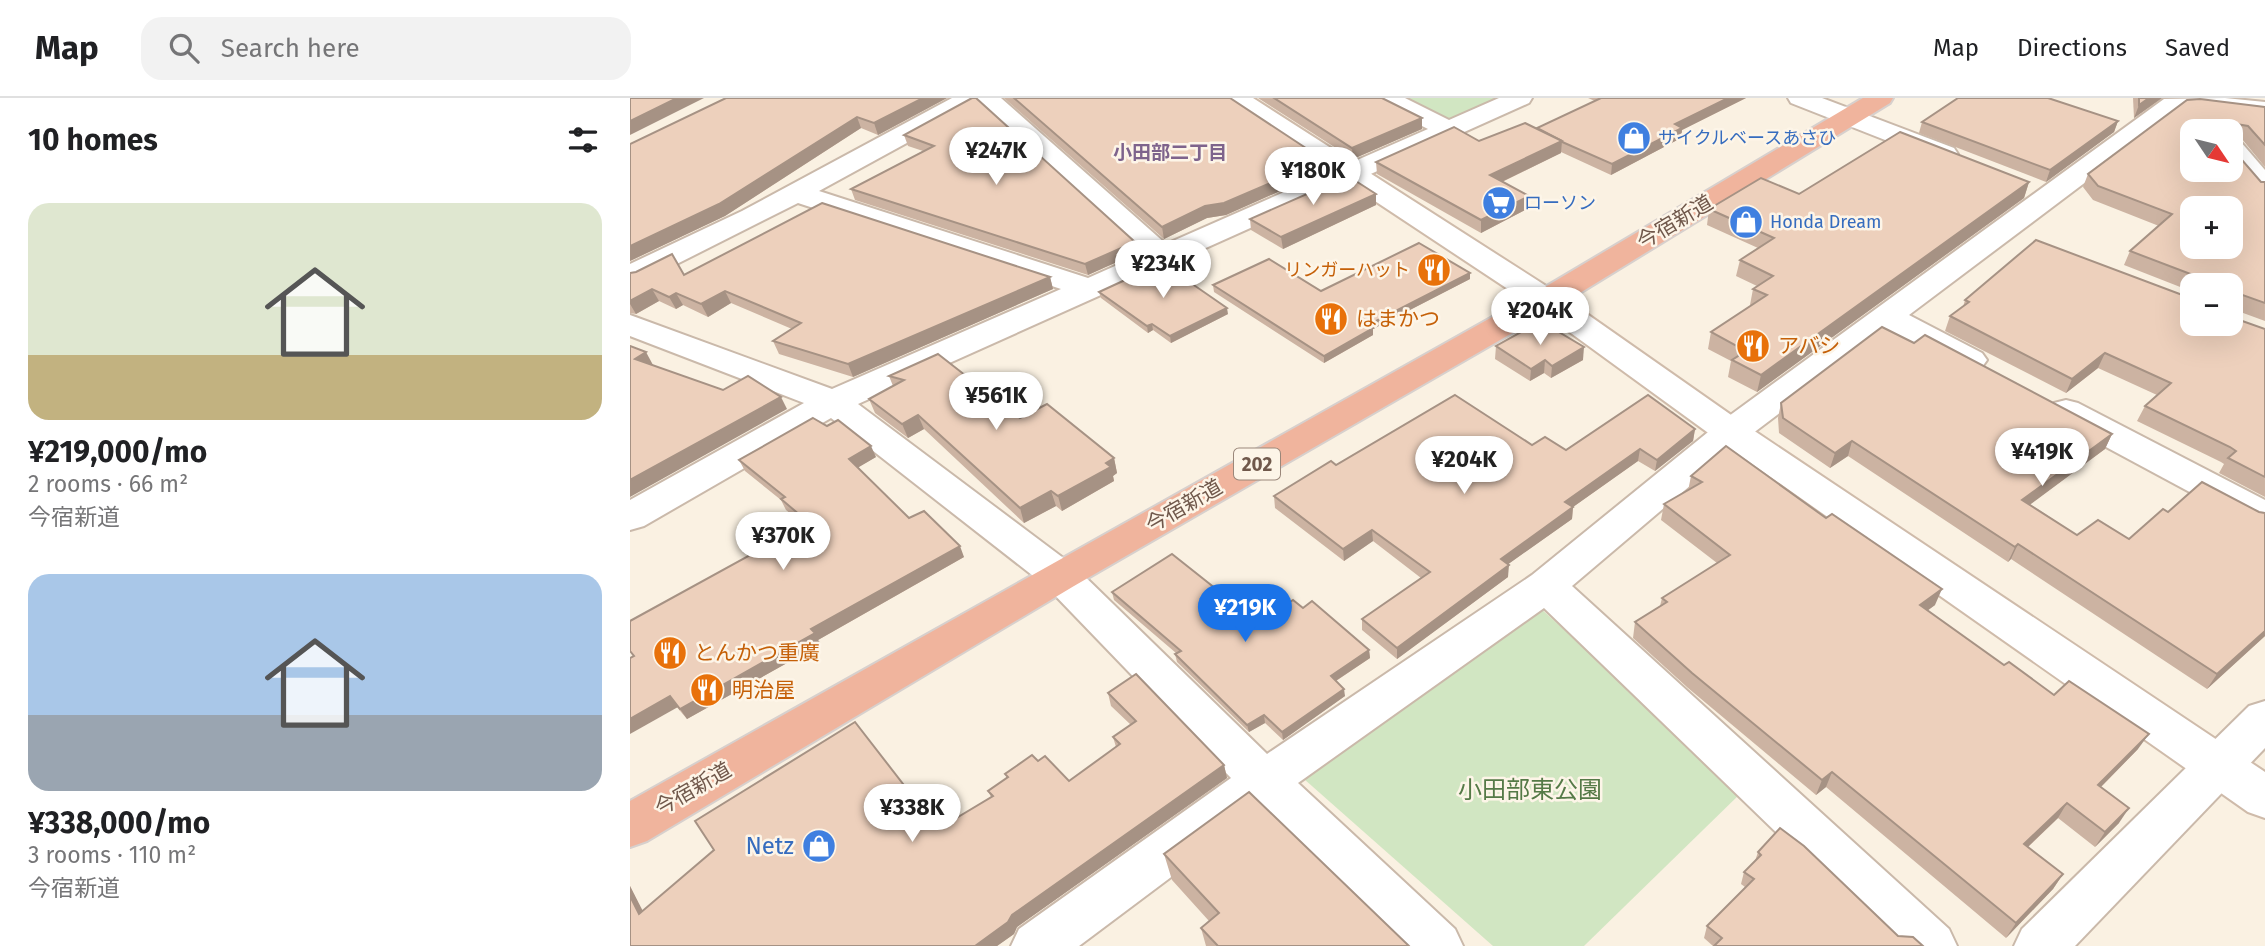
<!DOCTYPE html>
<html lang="en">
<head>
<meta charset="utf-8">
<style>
	:root { --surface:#fff; --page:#f2f2f2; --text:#202124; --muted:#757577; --line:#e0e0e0; --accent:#1a73e8 }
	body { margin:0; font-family:"Fira Sans","Noto Sans JP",sans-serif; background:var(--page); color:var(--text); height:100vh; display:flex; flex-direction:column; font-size:26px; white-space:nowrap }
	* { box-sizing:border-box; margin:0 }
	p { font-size:23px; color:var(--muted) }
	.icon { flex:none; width:38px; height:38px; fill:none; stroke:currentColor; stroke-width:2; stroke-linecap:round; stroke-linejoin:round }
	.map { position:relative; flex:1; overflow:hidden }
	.panel { display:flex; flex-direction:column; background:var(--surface); width:630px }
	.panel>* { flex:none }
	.needle { width:46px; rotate:125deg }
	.tools { position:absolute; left:1550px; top:21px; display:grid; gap:14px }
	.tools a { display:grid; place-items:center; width:63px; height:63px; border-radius:14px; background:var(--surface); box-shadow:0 7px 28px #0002; font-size:35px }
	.price { position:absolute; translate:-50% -60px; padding:0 16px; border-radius:24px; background:#fff; color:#222; font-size:23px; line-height:46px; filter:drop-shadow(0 2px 4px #0008) }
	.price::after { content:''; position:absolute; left:50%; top:42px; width:21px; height:16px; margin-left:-10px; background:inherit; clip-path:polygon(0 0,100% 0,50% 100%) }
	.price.selected { background:var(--accent); color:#fff }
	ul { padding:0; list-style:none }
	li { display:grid; align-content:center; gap:14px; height:371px; padding:0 28px }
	li span { display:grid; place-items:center; height:217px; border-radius:21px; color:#555 }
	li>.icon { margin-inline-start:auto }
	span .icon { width:126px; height:126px; fill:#fffc; stroke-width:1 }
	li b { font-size:30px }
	h2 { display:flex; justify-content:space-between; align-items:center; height:84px; padding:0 28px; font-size:30px }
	header { display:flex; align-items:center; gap:42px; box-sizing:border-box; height:98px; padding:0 35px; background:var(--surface); border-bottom:2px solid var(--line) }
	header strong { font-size:33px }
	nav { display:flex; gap:38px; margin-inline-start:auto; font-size:24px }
	.search { width:490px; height:63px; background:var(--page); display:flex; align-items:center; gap:18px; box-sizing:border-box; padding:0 24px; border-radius:21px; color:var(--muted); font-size:26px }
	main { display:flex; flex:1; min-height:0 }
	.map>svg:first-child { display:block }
</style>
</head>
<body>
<header>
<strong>Map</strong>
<div class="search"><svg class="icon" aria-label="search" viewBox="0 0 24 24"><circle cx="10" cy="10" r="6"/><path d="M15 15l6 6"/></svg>Search here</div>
<nav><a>Map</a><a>Directions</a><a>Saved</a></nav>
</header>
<main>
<section class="panel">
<h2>10 homes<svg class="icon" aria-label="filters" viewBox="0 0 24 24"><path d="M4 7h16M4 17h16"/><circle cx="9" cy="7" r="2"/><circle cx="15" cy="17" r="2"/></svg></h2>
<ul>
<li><span style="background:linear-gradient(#dfe7d0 70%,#c2b280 0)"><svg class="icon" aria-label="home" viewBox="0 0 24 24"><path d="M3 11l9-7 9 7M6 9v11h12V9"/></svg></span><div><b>¥219,000/mo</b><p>2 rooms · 66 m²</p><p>今宿新道</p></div></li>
<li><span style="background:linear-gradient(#a9c7e8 65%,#9aa5b1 0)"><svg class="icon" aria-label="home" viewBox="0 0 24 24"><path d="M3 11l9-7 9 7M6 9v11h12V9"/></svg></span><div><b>¥338,000/mo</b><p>3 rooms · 110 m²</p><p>今宿新道</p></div></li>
</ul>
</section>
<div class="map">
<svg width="1635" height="848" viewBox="0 0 1635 848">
	<rect width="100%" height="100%" fill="#faf1e2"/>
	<g fill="#d1e6c2">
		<path d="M765 0H878L818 26Z"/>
		<path d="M908 508 1112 694 954 848H863L674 681Z"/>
	</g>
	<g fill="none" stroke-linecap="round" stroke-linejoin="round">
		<g stroke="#cab9aa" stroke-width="4">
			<g id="street">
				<path d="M322 0H371L536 146 798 31 746 5 743 0H775L819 22 869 0H902L899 5 228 306 444 468 637 656 902 477 1088 326 1534 1 1595 0 1635 4V20L1564 11 1550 13 1279 217 1352 255 1357 262 1352 269 1340 272 1328 269 1259 232 1114 342 942 488 1319 831 1327 848H1264L914 510 668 685 825 831 833 848H771L632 711 449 848H381L389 831 601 680 416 488 201 320 14 428 0 432V402L174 305 0 238V217L202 291 431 191 168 105 11 184 0 187V166L112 113ZM348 6 512 156 458 180 189 93Z"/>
				<path d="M1158 0H1192L1324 50 1328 56 1324 62 1315 64 1306 62 1161 5Z"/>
				<path d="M1601 41 1610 43 1635 72V97L1625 95 1601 66Z"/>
				<path d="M1436 302 1448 305 1635 402V431L1621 427 1424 321 1419 313 1424 305Z"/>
				<path d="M1635 603V650L1445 848H1384L1392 831 1619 608Z"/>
			</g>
		</g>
		<g stroke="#cfbbaa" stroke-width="4">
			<path id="secondary" d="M594 0H623L927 195 1114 326 1635 674V720L1618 714 1088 342 905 209 597 5Z"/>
		</g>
		<g stroke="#d7d0cd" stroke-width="4">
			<path id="highway" d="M1233 0H1263L1260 5 927 209 444 488 17 743 0 749V703L905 195Z"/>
		</g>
		<use href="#street" fill="#fff" fill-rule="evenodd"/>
		<use href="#secondary" fill="#fff" fill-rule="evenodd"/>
		<use href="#highway" fill="#f0b49d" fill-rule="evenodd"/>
	</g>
	<g fill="#ccb3a2">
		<path d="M96 0H317L248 37 231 30 95 118 0 163V46Z"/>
		<path d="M342 0 507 155 458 177 225 102 221 91 293 53 278 48 274 37Z"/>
		<path d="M374 0H600L695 73 596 117 577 120 534 141Z"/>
		<path d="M628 0H752L792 20V31L723 61Z"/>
		<path d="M958 0H1116L1052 32 1051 40 981 77 931 54V55L872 84 899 110 851 135 747 76 746 64 907 30 965 3Z"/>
		<path d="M1503 0H1532L1504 20Z"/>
		<path d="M1635 9V69L1612 41 1606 40 1605 54 1631 84H1635V223L1605 212 1601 218V187H1563V194L1494 167 1500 153 1529 128 1463 102 1453 89 1458 76Z"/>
		<path d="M1488 23 1484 34 1416 84 1289 35 1292 24Z"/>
		<path d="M1399 84 1394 100 1127 294 1098 279 1101 263 1078 251 1081 234 1121 207H1120L1123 191 1127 188 1106 178 1110 162 1128 150 1077 127 1079 111 1169 96Z"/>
		<path d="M746 96V107L653 151 621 132 620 121Z"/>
		<path d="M0 175 54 177 420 179 423 191 223 279 149 256 143 243 162 231 101 205 78 219 53 207 46 211 29 203 6 216 0 215Z"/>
		<path d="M840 181 743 231V237L694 265 584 194 583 187 691 193Z"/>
		<path d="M469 194 598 216 541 245 523 232 518 235 471 200Z"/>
		<path d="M1335 202 1563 226 1635 231V399L1589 375 1594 366 1591 364 1507 323 1515 308 1527 297 1468 270 1436 295 1315 233 1320 218 1333 209Z"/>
		<path d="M1284 245 1482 336 1475 351 1400 406 1447 437 1499 441 1538 414H1629L1635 415V538L1577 591 1381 461 1378 464 1218 358 1200 370 1149 335 1148 320 1151 305Z"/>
		<path d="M866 248 953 262 921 280 914 275 900 283 865 261Z"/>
		<path d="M259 278 390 320 484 360 487 375 483 378 484 383 432 413 426 408 394 425 294 331 278 340 245 315 239 301 263 288Z"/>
		<path d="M1065 331 1063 343 1025 373 1008 363 943 409 942 421 878 466V479L767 561 732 532V521L791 480 743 443 714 463 645 410 644 398 706 367 936 352Z"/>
		<path d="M246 359 228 369 279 420 334 459 188 542 191 546 57 621 0 554V523L123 456 121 451 172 425 156 412 151 402 115 373 109 362Z"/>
		<path d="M1061 378 1305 507 1297 513 1374 567 1424 597 1508 651 1471 689 1489 725 1465 749 1428 720 1398 749 1433 776 1423 791 1376 840 1196 689 1186 697 1058 590 1003 540 1005 524 1030 508 1032 500 1087 465 1031 422 1034 406 1058 393Z"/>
		<path d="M482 494 629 525 673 510 739 552 740 560 706 583 715 598 653 642 635 625 619 634 547 564 545 556 546 555 484 502Z"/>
		<path d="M478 595 594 667 597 680 387 829 384 836 367 848H0V788L12 813 308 731 361 699 358 693 377 680 375 676 408 663 439 683 486 649 483 639 501 627 481 608Z"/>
		<path d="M1128 754 1268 838 1083 848 1074 840 1077 828 1115 789 1111 786 1114 774 1125 763Z"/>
		<path d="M534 756 779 848H576L571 830 579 823 542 782Z"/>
	</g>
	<g fill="#a69284">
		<path d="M47 0H74L0 37V23Z"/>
		<path d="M293 0H317L248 37 244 25Z"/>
		<path d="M1098 0H1116L1052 32 1051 40 981 77 982 66 1045 26Z"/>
		<path d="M1519 0H1532L1504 20 1509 7Z"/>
		<path d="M227 19 231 30 95 118 0 163V148Z"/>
		<path d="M792 20V31L723 61 722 50Z"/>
		<path d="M1488 23 1484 34 1416 84 1420 72Z"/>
		<path d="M932 43 931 55 859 90 860 77Z"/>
		<path d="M694 62 695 73 596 117 577 120 534 141 532 129 575 108Z"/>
		<path d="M1399 84 1394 100 1127 294 1131 277Z"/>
		<path d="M746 96V107L653 151 651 139Z"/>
		<path d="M899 98V110L851 135V122Z"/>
		<path d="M505 144 507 155 458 177 455 166Z"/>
		<path d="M840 175V181L743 231V237L694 265V258L738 227Z"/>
		<path d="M420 179 423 191 223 279 218 266Z"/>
		<path d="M22 191 29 203 6 216 0 206V203Z"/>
		<path d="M95 193 101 205 78 219 71 206Z"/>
		<path d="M46 195 53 207 46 211 39 199Z"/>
		<path d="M1610 196 1602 209H1606L1601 218V208L1606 199Z"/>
		<path d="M597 210 598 216 541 245 540 238Z"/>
		<path d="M522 226 523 232 518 235 517 228Z"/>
		<path d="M954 249 953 262 921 280 922 268Z"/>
		<path d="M16 254 23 267 12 274 5 261Z"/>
		<path d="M1475 255 1468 270 1436 295 1442 281Z"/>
		<path d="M915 262 914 275 900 283 901 271Z"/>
		<path d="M151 299 157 311 0 399V382Z"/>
		<path d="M288 317 294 331 278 340 272 326Z"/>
		<path d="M1065 331 1063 343 1025 373 1027 362Z"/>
		<path d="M1482 336 1475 351 1386 417 1392 402Z"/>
		<path d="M1222 343 1218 358 1200 370 1205 355Z"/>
		<path d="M241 348 246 359 224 372 219 361Z"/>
		<path d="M1010 351 1008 363 943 409 942 421 870 472 871 461 935 404Z"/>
		<path d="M484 360 487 375 483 378 484 383 432 413 428 398Z"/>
		<path d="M421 393 426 408 394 425 390 410Z"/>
		<path d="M742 432 743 443 714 463 713 451Z"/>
		<path d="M1388 446 1381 461 1378 464 1385 449Z"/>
		<path d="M330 448 334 459 188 542 191 546 57 621 50 611 181 531Z"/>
		<path d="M879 467 878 479 767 561V550Z"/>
		<path d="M1312 491 1305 507 1283 523 1290 507Z"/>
		<path d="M1635 533V538L1577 591 1587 576Z"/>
		<path d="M739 552 740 560 701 586V578Z"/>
		<path d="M714 591 715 598 653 642 652 634Z"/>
		<path d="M40 598 48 609 0 636V621Z"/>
		<path d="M634 617 635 625 619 634 617 627Z"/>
		<path d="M1519 636 1508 651 1458 702 1468 687Z"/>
		<path d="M594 667 597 680 387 829 384 836 367 848H345L382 817Z"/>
		<path d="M1202 674 1196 689 1186 697 1192 682Z"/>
		<path d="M1437 705 1428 720 1385 761 1394 746Z"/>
		<path d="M1499 710 1489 725 1465 749 1475 734Z"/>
		<path d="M1433 776 1423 791 1376 840 1386 825Z"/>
		<path d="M0 788 20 827 9 816 0 798Z"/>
	</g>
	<g fill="#edd0bc" stroke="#a69284" stroke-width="2" fill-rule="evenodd">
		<path d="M0 0H47L0 23Z"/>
		<path d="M96 0H293L244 25 227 19 89 106 0 148V46Z"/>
		<path d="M342 0H346L505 144 455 166 221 91 304 48 274 37Z"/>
		<path d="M384 0H600L694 62 594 105 575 108 532 129Z"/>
		<path d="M644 0H752L792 20 722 50Z"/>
		<path d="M971 0H1098L1045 26 1052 30 982 66 930 43H932L907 30Z"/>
		<path d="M1328 0H1418L1488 23 1420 72 1292 24Z"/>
		<path d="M1509 0H1519L1509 7Z"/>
		<path d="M1570 1 1635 9V47L1618 28 1606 26 1605 54 1631 84H1635V205L1610 196 1606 199V209L1601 210V187H1571V180L1500 153 1542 116 1468 88 1458 76 1557 2ZM1563 33H1601V72H1563ZM1563 110H1601V149H1563Z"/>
		<path d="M895 25 932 43 860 77 899 98 851 122 746 64 824 29 849 43Z"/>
		<path d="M1270 34 1399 84 1131 277 1102 262 1116 253 1081 234 1137 197 1123 191 1143 178 1110 162 1144 140 1079 111 1131 80 1169 96Z"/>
		<path d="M718 78 746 96 651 139 620 121Z"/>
		<path d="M192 105 420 179 218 266 143 243 171 225 95 193 71 206 46 195 39 199 22 191 0 203V175L6 174 42 156 54 177Z"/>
		<path d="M1406 142 1563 201V226H1601V219L1635 231V379L1598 360 1606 353 1600 349 1515 308 1541 285 1475 255 1442 281 1320 218 1339 204 1335 202Z"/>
		<path d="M789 145 840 175 738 227 743 230 694 258 583 187 639 161 691 193Z"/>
		<path d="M532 165 597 210 540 238 522 226 517 228 469 194Z"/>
		<path d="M900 229 922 230 954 249 922 268 915 262 901 271 866 248Z"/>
		<path d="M1252 229 1284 245 1295 237 1482 336 1392 402 1447 437 1468 422 1499 441 1533 411 1538 414 1572 384 1629 414 1635 415V533L1587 576 1388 446 1385 449 1222 343 1205 355 1153 320 1151 305Z"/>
		<path d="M0 248 16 254 5 261 93 292 118 278 151 299 0 382Z"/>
		<path d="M308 256 390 320 417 306 484 360 476 365 481 369 428 398 421 393 390 410 288 317 272 326 239 301 274 282 259 278Z"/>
		<path d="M825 297 902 347 915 339 936 352 1018 297 1065 331 1027 362 1010 351 935 404 943 409 871 461 879 467 767 550 732 521 800 474 742 432 713 451 644 398 701 363 706 367Z"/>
		<path d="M183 320 197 328 208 322 241 348 219 361 279 420 294 413 330 448 181 531 185 535 50 611 40 598 0 621V560L4 558 0 553V523L124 455 121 451 177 423 151 401 155 399 109 362Z"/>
		<path d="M1096 348 1196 420 1202 416 1312 491 1290 507 1374 567 1379 564 1424 597 1439 583 1519 636 1468 687 1499 710 1475 734 1437 705 1394 746 1433 776 1386 825 1202 674 1192 682 1062 575 1005 524 1037 504 1032 500 1100 457 1034 406 1072 384 1061 378Z"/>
		<path d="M542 456 629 525 663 502 673 510 682 503 739 552 701 578 714 591 652 634 634 617 617 627 545 556 551 553 482 494Z"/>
		<path d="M506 576 594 667 382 817 378 824 345 848H0V798L9 816 84 752 65 723 225 624 308 731 363 698 358 693 378 679 375 676 402 657 408 663 415 658 439 683 490 646 483 639 506 623 478 595Z"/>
		<path d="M619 694 779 848H588L571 830 589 815 534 756Z"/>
		<path d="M1150 730 1174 748 1268 838 1283 839 1293 848H1084L1092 840 1077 828 1124 781 1114 774 1131 757 1128 754Z"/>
	</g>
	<defs>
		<g id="shop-disc" transform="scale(1.75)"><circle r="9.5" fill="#3f7fe0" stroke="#fdf5e8"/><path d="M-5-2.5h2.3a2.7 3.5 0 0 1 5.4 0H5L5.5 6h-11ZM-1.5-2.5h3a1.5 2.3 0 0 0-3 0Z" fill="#fff"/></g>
		<g id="supermarket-disc" transform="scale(1.75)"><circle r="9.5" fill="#3f7fe0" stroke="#fdf5e8"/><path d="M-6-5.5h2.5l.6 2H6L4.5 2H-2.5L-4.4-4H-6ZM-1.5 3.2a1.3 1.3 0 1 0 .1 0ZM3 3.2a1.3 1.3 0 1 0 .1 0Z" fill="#fff"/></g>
		<g id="restaurant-disc" transform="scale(1.75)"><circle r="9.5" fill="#e8710a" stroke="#fdf5e8"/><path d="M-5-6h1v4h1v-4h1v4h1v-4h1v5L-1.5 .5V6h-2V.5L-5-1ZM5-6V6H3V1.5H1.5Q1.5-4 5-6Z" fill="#fff"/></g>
	</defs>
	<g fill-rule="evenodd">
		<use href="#shop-disc" x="1004" y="40"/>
		<use href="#supermarket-disc" x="869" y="105"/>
		<use href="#shop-disc" x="1116" y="124"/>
		<use href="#restaurant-disc" x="804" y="172"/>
		<use href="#restaurant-disc" x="701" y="221"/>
		<use href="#restaurant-disc" x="1123" y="248"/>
		<use href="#restaurant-disc" x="40" y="555"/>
		<use href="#restaurant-disc" x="77" y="592"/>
		<use href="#shop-disc" x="189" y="748"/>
	</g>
	<g text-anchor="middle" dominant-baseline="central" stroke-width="5" stroke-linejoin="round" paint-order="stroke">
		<g font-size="18" fill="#366cbe" stroke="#fdf5e8" text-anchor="start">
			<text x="1028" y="40">サイクルベースあさひ</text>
			<text x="894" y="105">ローソン</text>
			<text x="1140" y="124">Honda Dream</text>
		</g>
		<g font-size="18" fill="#c56008" stroke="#fdf5e8" text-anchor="end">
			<text x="780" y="172">リンガーハット</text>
		</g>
		<g font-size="19" font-weight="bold" fill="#7e638c" stroke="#fdf5e8">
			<text x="540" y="54">小田部二丁目</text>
		</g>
		<rect fill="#fdf5e8" stroke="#9a877a" stroke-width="2" x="604" y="350.5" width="46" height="31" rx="5"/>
		<g font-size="19" font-weight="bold" fill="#70584b">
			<text x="627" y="366">202</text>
		</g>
		<g font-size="21" fill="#70584b" stroke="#fdf5e8">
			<text transform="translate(1045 124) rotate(-31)">今宿新道</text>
			<text transform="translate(554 408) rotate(-30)">今宿新道</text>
			<text transform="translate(63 691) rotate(-30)">今宿新道</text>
		</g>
		<g font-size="21" fill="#c56008" stroke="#fdf5e8" text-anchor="start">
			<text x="726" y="221">はまかつ</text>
			<text x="1148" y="248">アバシ</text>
			<text x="64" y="555">とんかつ重廣</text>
			<text x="102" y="592">明治屋</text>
		</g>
		<g font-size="24" fill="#557a47" stroke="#fdf5e8">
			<text x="900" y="692">小田部東公園</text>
		</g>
		<g font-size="24" fill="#366cbe" stroke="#fdf5e8" text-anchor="end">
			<text x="164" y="748">Netz</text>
		</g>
	</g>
</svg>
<div class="tools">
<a><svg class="needle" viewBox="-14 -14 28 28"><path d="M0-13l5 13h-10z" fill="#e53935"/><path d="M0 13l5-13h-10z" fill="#757577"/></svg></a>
<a>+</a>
<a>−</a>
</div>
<b class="price" style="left:366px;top:89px">¥247K</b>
<b class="price" style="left:683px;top:109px">¥180K</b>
<b class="price" style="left:533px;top:202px">¥234K</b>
<b class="price" style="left:910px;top:249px">¥204K</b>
<b class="price" style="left:366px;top:334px">¥561K</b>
<b class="price" style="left:1412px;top:390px">¥419K</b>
<b class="price" style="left:834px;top:398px">¥204K</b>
<b class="price" style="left:153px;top:474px">¥370K</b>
<b class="price selected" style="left:615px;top:546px">¥219K</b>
<b class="price" style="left:282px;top:746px">¥338K</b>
</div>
</main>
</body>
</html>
